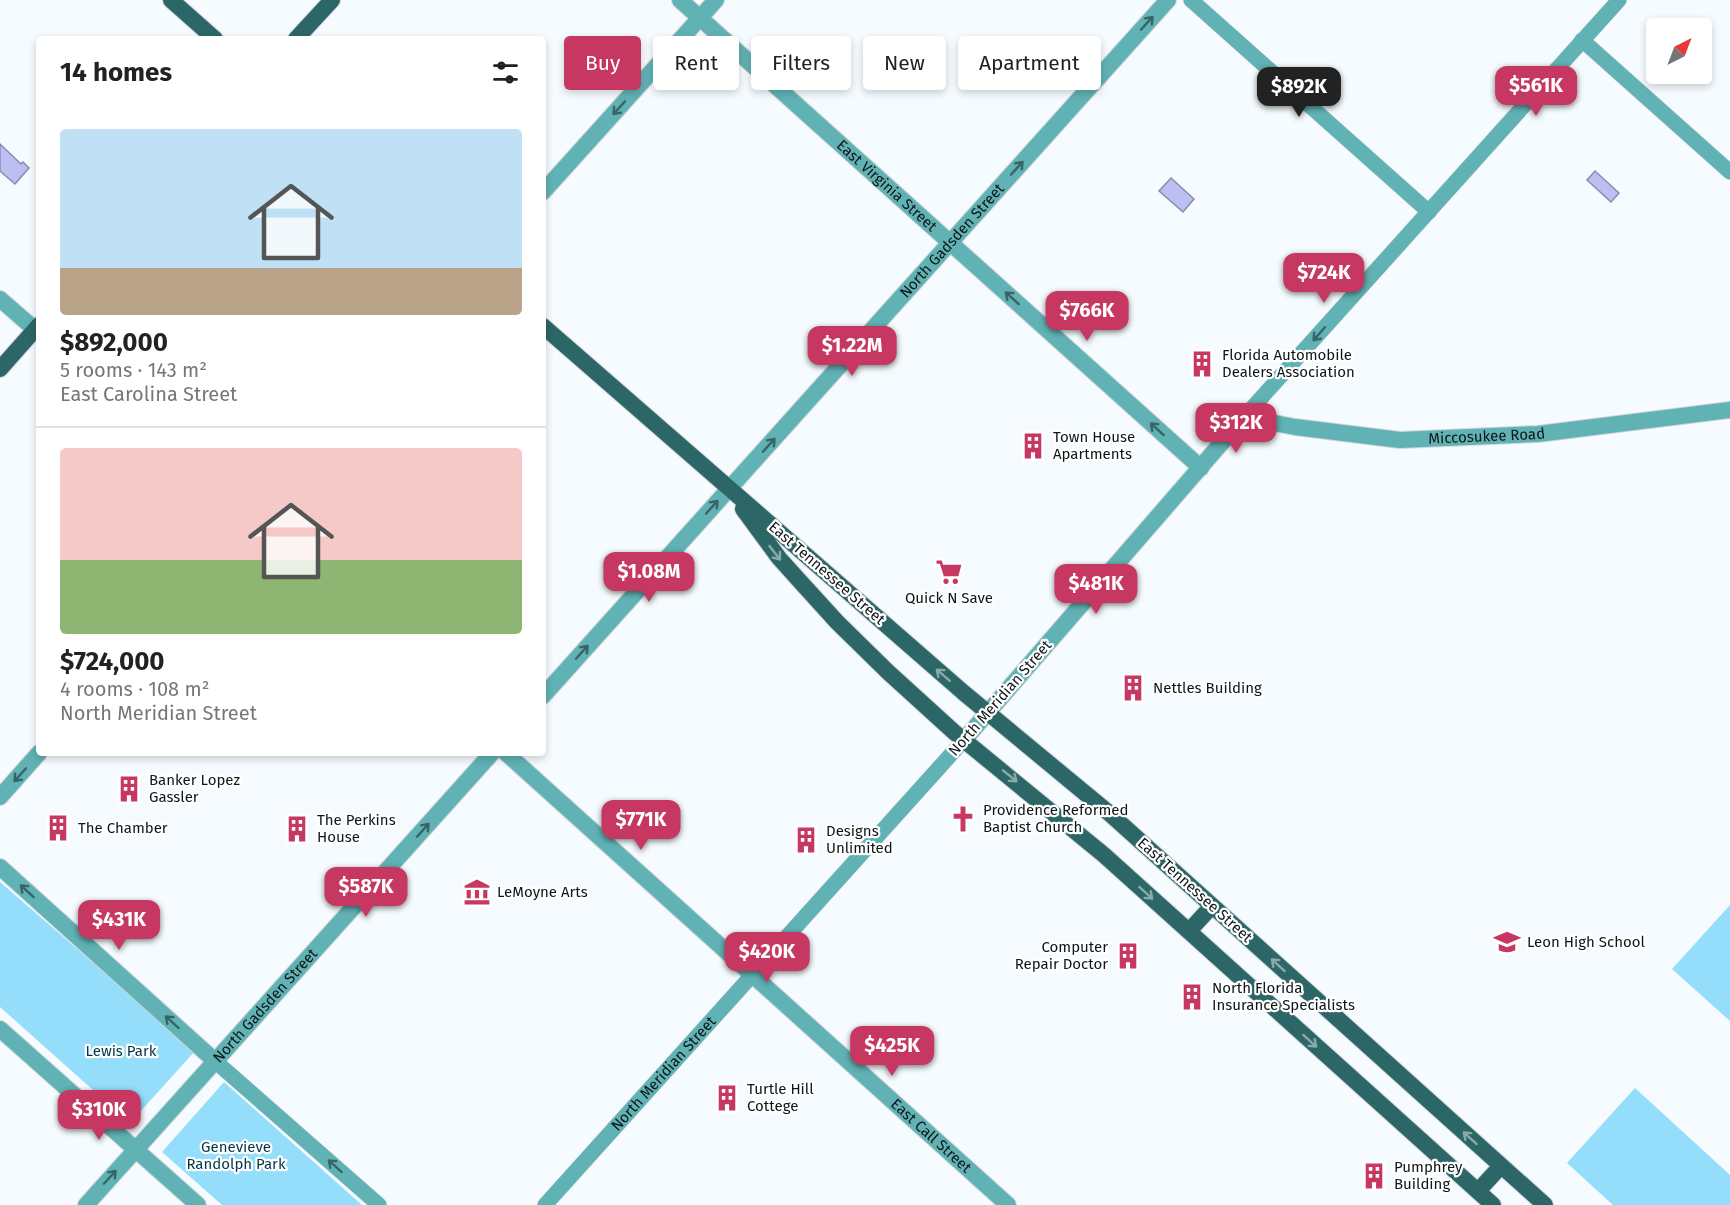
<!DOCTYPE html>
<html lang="en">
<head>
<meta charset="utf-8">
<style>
	:root { --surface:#fff; --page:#f6f6f6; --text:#222; --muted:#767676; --line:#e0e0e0; --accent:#c63862 }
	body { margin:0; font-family:"Fira Sans",sans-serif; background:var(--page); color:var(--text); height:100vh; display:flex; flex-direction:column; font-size:22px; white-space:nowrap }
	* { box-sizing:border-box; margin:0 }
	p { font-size:20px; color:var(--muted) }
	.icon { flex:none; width:33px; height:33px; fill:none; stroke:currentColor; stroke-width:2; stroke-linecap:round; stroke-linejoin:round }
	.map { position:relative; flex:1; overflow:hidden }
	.sheet { position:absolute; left:36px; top:36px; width:510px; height:720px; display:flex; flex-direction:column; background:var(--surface); border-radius:6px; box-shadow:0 3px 9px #0003 }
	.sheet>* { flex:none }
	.guide { position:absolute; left:564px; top:36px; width:570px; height:54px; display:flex; gap:12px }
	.needle { width:39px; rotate:42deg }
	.controls { position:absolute; left:1646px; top:18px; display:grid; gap:12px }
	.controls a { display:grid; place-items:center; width:66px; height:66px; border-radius:6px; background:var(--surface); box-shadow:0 3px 9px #0003; font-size:30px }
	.price { position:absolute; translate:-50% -51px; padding:0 14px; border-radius:12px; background:var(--accent); color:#fff; font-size:20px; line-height:39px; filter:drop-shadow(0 2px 3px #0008) }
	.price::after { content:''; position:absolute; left:50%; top:36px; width:18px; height:14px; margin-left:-9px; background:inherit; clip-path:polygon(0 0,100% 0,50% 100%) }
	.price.current { background:#222; color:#fff }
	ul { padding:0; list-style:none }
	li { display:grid; align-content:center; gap:12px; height:318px; padding:0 24px }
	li+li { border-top:2px solid var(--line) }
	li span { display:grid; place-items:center; height:186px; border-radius:6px; color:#555 }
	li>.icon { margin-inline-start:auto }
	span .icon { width:108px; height:108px; fill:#fffc; stroke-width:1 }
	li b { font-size:26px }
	h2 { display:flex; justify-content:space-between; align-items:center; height:72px; padding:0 24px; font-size:26px }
	.chip { padding:0 21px; border-radius:6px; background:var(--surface); box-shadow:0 3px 9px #0003; font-size:21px; line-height:54px }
	.chip.current { background:var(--accent); color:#fff }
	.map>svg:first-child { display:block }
</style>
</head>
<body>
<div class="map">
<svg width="1730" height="1205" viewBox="0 0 1730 1205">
	<rect width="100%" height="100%" fill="#f5fbfe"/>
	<g fill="#94defb">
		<path d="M0 882 195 1051 130 1123 0 1007Z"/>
		<path d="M1730 905V1021L1672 969Z"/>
		<path d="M224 1082 362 1205H222L162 1152Z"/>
		<path d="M1635 1088 1730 1175V1205H1613L1567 1163Z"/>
	</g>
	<g fill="#bcbff1" stroke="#888cb0" stroke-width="1.5">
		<path d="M0 144 21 164 23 162 29 168 15 184 0 171Z"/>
		<path d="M1595 171 1619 193 1611 202 1587 180Z"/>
		<path d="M1171 178 1194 199 1183 212 1159 191Z"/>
	</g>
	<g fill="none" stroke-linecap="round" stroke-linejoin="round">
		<g stroke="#d0d6d9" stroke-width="16">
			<g id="minor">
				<path d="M1191 0 1429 212"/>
				<path d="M1582 40 1730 172"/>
				<path d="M1244 417 1619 0"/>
				<path d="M215 1061 379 1205"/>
				<path id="s1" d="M545 1205 964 740"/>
			</g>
		</g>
		<g stroke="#d0d6d9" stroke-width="18">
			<g id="tertiary">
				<path id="s2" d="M680 0 1201 468"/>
				<path d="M543 192 716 0"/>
				<path d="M0 299 39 333"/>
				<path id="s3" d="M543 696 1168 0"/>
				<path id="s4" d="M964 740 1244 417 1295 427 1400 440 1538 434 1730 410"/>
				<path id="s5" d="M506 753 1008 1205"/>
				<path d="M0 797 39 753"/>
				<path d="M0 867 215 1061"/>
				<path d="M0 1029 198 1205"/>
				<path id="s6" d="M86 1205 492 753"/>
			</g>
		</g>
		<g stroke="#d0d6d9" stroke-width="18">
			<g id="primary">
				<path d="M171 0 215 39"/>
				<path d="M296 39 332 0"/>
				<path d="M543 326 964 693 1109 813 1545 1205"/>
				<path d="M0 369 39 325"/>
				<path d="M743 509 779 558 797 578 837 622 888 672 954 732 1104 855 1493 1205"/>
				<path d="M1189 931 1212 906"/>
				<path d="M1478 1191 1501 1166"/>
			</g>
		</g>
		<use href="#minor" stroke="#61b2b4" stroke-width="15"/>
		<use href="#tertiary" stroke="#61b2b4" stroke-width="16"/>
		<use href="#primary" stroke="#2c6667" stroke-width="16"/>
	</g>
	<defs><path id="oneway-shaft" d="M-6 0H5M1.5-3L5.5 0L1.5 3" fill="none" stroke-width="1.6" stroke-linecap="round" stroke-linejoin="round" transform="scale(1.5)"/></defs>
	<g stroke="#386466">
		<use href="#oneway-shaft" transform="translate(1147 23) rotate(-48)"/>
		<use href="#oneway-shaft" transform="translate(619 108) rotate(132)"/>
		<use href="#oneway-shaft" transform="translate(1017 168) rotate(-48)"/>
		<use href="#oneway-shaft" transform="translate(1012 298) rotate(-138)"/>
		<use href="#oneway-shaft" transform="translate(1319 334) rotate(131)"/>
		<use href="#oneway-shaft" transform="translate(1157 429) rotate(-138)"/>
		<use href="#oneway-shaft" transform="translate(769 445) rotate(-48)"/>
		<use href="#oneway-shaft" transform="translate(712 507) rotate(-48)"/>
		<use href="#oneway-shaft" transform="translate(582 652) rotate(-48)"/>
		<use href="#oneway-shaft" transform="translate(20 775) rotate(132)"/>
		<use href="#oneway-shaft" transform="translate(423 830) rotate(-48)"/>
		<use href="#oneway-shaft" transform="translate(27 891) rotate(-138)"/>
		<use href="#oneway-shaft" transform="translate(172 1022) rotate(-138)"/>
		<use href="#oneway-shaft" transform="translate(335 1166) rotate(-138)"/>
		<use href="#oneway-shaft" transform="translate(110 1177) rotate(-48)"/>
	</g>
	<g stroke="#8babab">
		<use href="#oneway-shaft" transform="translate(775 553) rotate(52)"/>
		<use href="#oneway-shaft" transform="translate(943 675) rotate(-139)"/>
		<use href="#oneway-shaft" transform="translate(1010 776) rotate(39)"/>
		<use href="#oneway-shaft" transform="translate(1146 893) rotate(42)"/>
		<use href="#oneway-shaft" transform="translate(1278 965) rotate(-138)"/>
		<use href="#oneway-shaft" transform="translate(1310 1041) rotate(42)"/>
		<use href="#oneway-shaft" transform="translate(1470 1138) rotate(-138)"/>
	</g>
	<defs>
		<g id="building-bare" transform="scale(2.07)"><path d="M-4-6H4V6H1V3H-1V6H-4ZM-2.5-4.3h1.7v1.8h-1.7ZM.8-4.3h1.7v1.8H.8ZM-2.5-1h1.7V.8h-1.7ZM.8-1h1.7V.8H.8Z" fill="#c63862" stroke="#fff" stroke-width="2.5" paint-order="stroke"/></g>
		<g id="supermarket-bare" transform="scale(2.07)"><path d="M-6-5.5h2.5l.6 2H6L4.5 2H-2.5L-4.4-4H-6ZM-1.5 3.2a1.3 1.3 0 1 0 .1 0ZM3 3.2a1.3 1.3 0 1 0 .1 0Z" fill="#c63862" stroke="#fff" stroke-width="2.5" paint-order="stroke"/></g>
		<g id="church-bare" transform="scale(2.07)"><path d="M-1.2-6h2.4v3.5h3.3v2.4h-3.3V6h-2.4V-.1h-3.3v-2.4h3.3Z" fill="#c63862" stroke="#fff" stroke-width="2.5" paint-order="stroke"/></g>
		<g id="museum-bare" transform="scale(2.07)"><path d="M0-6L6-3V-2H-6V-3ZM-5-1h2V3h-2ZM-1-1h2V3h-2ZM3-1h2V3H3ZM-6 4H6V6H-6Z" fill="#c63862" stroke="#fff" stroke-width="2.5" paint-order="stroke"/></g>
		<g id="school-bare" transform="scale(2.07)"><path d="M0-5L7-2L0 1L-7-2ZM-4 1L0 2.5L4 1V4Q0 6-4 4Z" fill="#c63862" stroke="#fff" stroke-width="2.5" paint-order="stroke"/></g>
	</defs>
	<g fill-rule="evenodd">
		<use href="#building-bare" x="1202" y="364"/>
		<use href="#building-bare" x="1033" y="446"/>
		<use href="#supermarket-bare" x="949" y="572"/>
		<use href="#building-bare" x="1133" y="688"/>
		<use href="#building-bare" x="129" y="789"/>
		<use href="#church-bare" x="963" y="819"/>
		<use href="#building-bare" x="58" y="828"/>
		<use href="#building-bare" x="297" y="829"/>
		<use href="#building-bare" x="806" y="840"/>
		<use href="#museum-bare" x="477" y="892"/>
		<use href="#school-bare" x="1507" y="942"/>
		<use href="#building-bare" x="1128" y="956"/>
		<use href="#building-bare" x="1192" y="997"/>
		<use href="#building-bare" x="727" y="1098"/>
		<use href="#building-bare" x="1374" y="1176"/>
	</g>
	<g text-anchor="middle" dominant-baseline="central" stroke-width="4.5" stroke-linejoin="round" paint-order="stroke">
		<g font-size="15" fill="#101517" stroke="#fff">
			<text stroke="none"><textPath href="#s2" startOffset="278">East Virginia Street</textPath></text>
			<text stroke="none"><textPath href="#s3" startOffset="612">North Gadsden Street</textPath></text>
			<text stroke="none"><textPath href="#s4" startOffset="672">Miccosukee Road</textPath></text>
			<text transform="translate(827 573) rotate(41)">East Tennessee Street</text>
			<text transform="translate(1000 698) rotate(-49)">North Meridian Street</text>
			<text transform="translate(1195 890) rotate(42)">East Tennessee Street</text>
			<text stroke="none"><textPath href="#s6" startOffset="268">North Gadsden Street</textPath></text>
			<text stroke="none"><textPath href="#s1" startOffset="177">North Meridian Street</textPath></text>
			<text stroke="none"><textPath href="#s5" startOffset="572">East Call Street</textPath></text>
		</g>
		<g font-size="15" fill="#101517" stroke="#fff" text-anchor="start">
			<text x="1222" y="355">Florida Automobile<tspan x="1222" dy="17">Dealers Association</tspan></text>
			<text x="1053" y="437">Town House<tspan x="1053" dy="17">Apartments</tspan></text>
			<text x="949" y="598" text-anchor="middle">Quick N Save</text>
			<text x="1153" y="688">Nettles Building</text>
			<text x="149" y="780">Banker Lopez<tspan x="149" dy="17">Gassler</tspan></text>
			<text x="983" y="810">Providence Reformed<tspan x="983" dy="17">Baptist Church</tspan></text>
			<text x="317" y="820">The Perkins<tspan x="317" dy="17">House</tspan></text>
			<text x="78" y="828">The Chamber</text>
			<text x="826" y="831">Designs<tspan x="826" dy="17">Unlimited</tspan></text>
			<text x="497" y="892">LeMoyne Arts</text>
			<text x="1527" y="942">Leon High School</text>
			<text x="1108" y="947" text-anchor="end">Computer<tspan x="1108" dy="17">Repair Doctor</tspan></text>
			<text x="1212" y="988">North Florida<tspan x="1212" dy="17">Insurance Specialists</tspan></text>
			<text x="747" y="1089">Turtle Hill<tspan x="747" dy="17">Cottege</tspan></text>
			<text x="1394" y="1167">Pumphrey<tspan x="1394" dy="17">Building</tspan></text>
		</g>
		<g font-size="15" fill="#003647" stroke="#fff">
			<text x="121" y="1051">Lewis Park</text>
			<text x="236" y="1147">Genevieve<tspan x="236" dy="17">Randolph Park</tspan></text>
		</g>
	</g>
</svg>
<div class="controls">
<a><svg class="needle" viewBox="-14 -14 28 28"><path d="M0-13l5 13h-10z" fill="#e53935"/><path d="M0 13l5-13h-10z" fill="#767676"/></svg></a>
</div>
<b class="price" style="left:1536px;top:117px">$561K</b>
<b class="price current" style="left:1299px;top:118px">$892K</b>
<b class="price" style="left:1324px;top:304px">$724K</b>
<b class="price" style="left:1087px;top:342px">$766K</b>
<b class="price" style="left:852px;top:377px">$1.22M</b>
<b class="price" style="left:1236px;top:454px">$312K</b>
<b class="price" style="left:649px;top:603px">$1.08M</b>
<b class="price" style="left:1096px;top:615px">$481K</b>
<b class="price" style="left:641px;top:851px">$771K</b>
<b class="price" style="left:366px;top:918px">$587K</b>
<b class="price" style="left:119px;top:951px">$431K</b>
<b class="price" style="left:767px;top:983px">$420K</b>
<b class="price" style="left:892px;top:1077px">$425K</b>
<b class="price" style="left:99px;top:1141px">$310K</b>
<div class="guide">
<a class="chip current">Buy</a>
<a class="chip">Rent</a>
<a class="chip">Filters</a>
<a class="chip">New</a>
<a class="chip">Apartment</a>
</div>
<section class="sheet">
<h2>14 homes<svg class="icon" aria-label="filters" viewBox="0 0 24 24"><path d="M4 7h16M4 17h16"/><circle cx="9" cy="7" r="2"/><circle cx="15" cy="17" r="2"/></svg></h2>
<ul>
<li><span style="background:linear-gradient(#bfe0f5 75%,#b9a48a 0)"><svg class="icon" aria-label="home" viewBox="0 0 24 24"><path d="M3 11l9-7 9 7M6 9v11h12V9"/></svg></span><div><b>$892,000</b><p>5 rooms · 143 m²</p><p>East Carolina Street</p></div></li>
<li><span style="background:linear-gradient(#f6c9c9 60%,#8fb573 0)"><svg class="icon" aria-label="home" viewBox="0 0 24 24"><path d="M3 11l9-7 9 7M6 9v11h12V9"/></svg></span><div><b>$724,000</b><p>4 rooms · 108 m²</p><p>North Meridian Street</p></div></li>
</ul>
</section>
</div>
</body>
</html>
